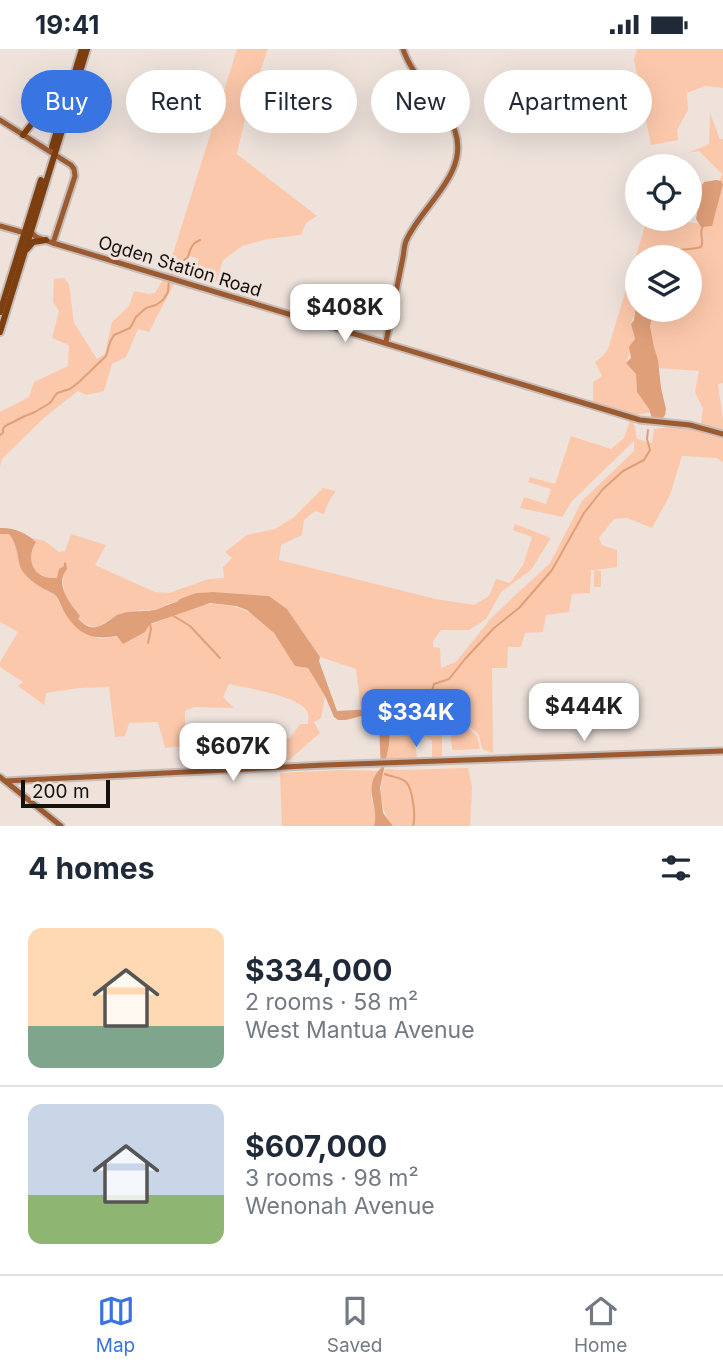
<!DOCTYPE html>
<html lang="en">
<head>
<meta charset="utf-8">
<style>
	:root { --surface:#fff; --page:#f6f6f7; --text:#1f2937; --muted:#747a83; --line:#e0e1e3; --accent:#3974e3 }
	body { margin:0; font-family:Inter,sans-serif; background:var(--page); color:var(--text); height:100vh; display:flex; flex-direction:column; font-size:26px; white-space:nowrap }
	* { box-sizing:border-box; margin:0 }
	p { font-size:23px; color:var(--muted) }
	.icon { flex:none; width:38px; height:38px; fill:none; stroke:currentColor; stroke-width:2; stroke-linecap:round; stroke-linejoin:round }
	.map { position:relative; height:777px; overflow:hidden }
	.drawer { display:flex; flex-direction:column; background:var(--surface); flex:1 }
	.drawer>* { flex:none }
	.top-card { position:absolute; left:21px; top:21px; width:682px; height:63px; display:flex; gap:14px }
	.buttons { position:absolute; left:625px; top:105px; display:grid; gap:14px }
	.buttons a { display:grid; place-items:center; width:77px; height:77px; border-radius:50%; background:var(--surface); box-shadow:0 7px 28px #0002; font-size:35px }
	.scale { position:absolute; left:21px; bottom:18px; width:89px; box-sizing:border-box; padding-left:7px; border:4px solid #15110e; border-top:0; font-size:19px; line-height:24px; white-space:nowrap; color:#15110e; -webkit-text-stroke:5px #eee2db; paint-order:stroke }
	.price { position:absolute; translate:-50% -60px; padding:0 16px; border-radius:14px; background:#fff; color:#222; font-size:23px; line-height:46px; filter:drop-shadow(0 2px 4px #0008) }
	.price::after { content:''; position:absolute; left:50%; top:42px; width:21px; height:16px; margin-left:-10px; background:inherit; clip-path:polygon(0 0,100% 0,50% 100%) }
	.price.active { background:var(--accent); color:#fff }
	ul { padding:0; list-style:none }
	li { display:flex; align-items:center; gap:21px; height:175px; padding:0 28px }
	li+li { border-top:2px solid var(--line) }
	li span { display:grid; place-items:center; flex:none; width:196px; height:140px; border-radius:14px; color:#555 }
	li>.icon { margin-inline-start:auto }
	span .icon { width:84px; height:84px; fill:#fffc; stroke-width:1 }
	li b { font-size:30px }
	h2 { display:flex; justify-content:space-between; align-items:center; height:84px; padding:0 28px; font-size:30px }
	.chip { padding:0 24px; border-radius:32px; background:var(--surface); box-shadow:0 7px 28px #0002; font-size:24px; line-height:63px }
	.chip.active { background:var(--accent); color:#fff }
	.status { display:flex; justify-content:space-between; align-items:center; height:49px; padding:0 35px; background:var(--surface); direction:ltr }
	.status svg { height:19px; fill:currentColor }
	.dock { display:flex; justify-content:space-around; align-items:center; height:98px; border-top:2px solid var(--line); background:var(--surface); font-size:19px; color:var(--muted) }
	.dock a { display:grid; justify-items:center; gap:4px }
	.dock .active { color:var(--accent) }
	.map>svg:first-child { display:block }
</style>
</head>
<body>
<div class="status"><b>19:41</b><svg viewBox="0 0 49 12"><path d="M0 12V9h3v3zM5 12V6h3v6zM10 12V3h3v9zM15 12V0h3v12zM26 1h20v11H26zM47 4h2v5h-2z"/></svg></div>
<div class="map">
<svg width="723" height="777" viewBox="0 0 723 777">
	<rect width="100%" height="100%" fill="#eee2db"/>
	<g fill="#fcc8ab">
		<path d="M237 0H268L248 56 237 105 317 167 306 174 301 186 267 190 242 197 223 211 216 233 205 231 197 221 199 210 190 207 181 216 175 233 149 283 138 280 126 308 112 315 104 342 86 346 78 342 45 368 2 410 0 418V363L29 348 34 333 68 317 69 296 52 289 59 262 53 253 54 230 64 229 69 235 74 274 97 310 105 305 112 273 129 257 134 242 149 245 155 244 167 224Z"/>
		<path d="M637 0H723V39L705 37 687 44 688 61 677 81 678 91 651 96 634 10Z"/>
		<path d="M710 64 720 90H723V334L718 335 723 371V413L716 409 682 407 670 446 652 479 627 469 614 470 599 489 602 496 617 501V518L594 521 601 522V538H594V521H591L590 544 572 545 569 563 546 566 543 583 525 584 521 598H508L507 619H492L493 704 482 700 479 686 464 672 450 673 442 675V707L432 708V692L426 687 417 688 415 694 417 709 386 710 389 696 374 660 361 661 356 620 320 608 287 560 269 547 214 543 196 544 177 553 167 555 160 560 141 561 119 565 96 579 80 573 77 570 79 566C63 544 62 545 64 517L57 529C53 529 49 529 45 528 29 522 28 505 36 493L31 489 45 492 59 503 65 502 71 485 106 496 95 516 155 543 169 544 209 530 224 529 223 518 232 509 225 503 247 486 275 480 293 469 323 439 336 442 329 452 324 465 315 462 304 471 302 486 281 496 279 511 436 550 474 556 489 547 496 530 510 534 523 516 532 488 513 481 515 475 551 489 531 521 501 543 486 570 469 581H441L433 592V598L440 599 441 619 456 613 492 568 550 514 582 452 634 402V392L572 452 562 468 520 459 524 448 546 455 551 440 528 433 530 428 555 435 571 387 611 400 624 389 630 372 634 374 637 390 652 394 654 380 701 374 703 360 695 343 699 322 658 319 650 277 654 261H690V208H637V258L631 274 635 290 626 314 636 325 637 343 651 363 631 367 593 356V333L602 327 595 313 603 307 608 300 647 170H666L701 175 722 125 699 102 688 104 709 95Z"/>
		<path d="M0 485H9L14 490 20 517 47 542 55 546 66 566 85 585 101 590 145 583 150 575H153C171 568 190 557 209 555 214 554 220 556 225 556 261 560 279 589 295 617L308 619 325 647 321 669 314 673 320 684 289 711 258 713 256 692 290 689 300 675H308C308 672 309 666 308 664 302 647 246 639 229 635L223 648 234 659 194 658 185 662V697L165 699 158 673 129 674 125 687 115 688 109 638 80 639 46 644 44 656 18 637 23 633 0 618V613L18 583 0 573Z"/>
		<path d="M463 674 477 687 480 700 452 701 450 675Z"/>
		<path d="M468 719 472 738 470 777H393C379 758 378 741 385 720L399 721Z"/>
		<path d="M341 721 379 722 375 726 371 748 377 768 374 777H282L280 724Z"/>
	</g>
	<g fill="#df9f79">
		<path d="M716 131 721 132 723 135 712 177 701 178 696 170 702 136 704 133Z"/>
		<path d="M636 256 637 261H654L650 277 654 298 658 311 661 339 666 360 665 366 663 369H652L649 360 637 343 636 325 626 314 631 309 629 298 635 290 631 275 634 271Z"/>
		<path d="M0 479C13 478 27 484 36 493 28 505 29 522 45 528 49 529 53 529 57 529L59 520 64 517V513L66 514 67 520C54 536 70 554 80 567L78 570C83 575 90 580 97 578 104 576 111 570 117 566 131 560 151 564 161 559 167 556 170 555 177 553L180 550 196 544 213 543 269 547 287 560 320 608 319 612 337 662 374 660 390 671 389 696 380 739 383 764 393 777H374C380 756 361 739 381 719L379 678 373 667 369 665 346 671H338L334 668 325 647 308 619 295 617 274 584 247 561 236 557 210 554 150 575 145 583 123 595 117 587C92 591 81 587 66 566 62 560 60 551 55 546 53 544 49 543 46 541 39 537 29 531 24 524 16 515 20 498 9 485H0Z"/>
	</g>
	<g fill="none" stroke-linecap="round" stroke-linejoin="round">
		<g stroke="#df9f79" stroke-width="2">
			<path d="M668 208C680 197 688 202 701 198 705 190 698 186 703 177"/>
			<path d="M171 226C172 223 185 210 188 208 190 200 192 194 200 191"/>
			<path d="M0 386 3 384V380L5 377 25 367 35 363 50 354 57 344 70 340 79 333 106 307 110 293 114 286 130 279 136 268 146 259 156 256 163 251 168 243 169 231"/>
			<path d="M172 566 190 577 220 609"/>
			<path d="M148 594 151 580 150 575"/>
			<path d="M389 670C400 666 418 669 425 664L434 635 449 630 465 610 494 579 519 559 552 521 584 464 603 440 623 422 644 411 650 401 647 390 648 381"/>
			<path d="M385 725C391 728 401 728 406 733 413 740 416 768 413 777"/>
		</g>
		<g stroke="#c7bcb6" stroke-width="9">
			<g id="secondary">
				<path d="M0 71 71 116 74 120 75 127 53 194"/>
				<path d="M0 177 25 184"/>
				<path d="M31 183 36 188 53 194 557 346 640 371 690 376 723 385"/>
				<path d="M386 293 403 208C404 203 404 197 406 192 421 157 470 125 455 82 445 54 413 31 403 0"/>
				<path d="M0 728 61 777"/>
				<path d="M5 732 325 716 723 702"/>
			</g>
		</g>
		<g stroke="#c7bcb6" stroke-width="10">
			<g id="primary">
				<path d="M23 86 38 67 53 64 64 52"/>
				<path d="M52 98 82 0"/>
				<path d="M27 200 33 193 46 191"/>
				<path d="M0 263 41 131"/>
				<path d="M0 283 87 0"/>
			</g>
		</g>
		<use href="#secondary" stroke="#9c5a30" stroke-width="5"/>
		<use href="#primary" stroke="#7e3f10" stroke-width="6"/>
	</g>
	<g text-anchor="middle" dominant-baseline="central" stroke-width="6" stroke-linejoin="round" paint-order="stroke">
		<g font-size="18" fill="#15110e" stroke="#eee2db">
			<text transform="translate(180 217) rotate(17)">Ogden Station Road</text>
		</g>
	</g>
</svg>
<div class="buttons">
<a><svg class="icon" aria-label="locate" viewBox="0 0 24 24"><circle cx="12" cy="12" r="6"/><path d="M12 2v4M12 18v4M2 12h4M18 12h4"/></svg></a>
<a><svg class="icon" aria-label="layers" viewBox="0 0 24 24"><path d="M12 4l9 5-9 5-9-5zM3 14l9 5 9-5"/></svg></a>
</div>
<div class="scale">200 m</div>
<b class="price" style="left:345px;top:295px">$408K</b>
<b class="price" style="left:584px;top:694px">$444K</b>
<b class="price active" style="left:416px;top:700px">$334K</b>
<b class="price" style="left:233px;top:734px">$607K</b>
<div class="top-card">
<a class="chip active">Buy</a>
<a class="chip">Rent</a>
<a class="chip">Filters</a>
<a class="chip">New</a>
<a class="chip">Apartment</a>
</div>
</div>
<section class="drawer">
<h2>4 homes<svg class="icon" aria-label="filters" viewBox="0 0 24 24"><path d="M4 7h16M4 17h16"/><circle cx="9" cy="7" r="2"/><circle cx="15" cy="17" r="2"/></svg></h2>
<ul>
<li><span style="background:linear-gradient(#ffd9b3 70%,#7fa58c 0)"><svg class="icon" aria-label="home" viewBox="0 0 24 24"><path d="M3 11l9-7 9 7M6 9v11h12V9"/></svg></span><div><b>$334,000</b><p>2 rooms · 58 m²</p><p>West Mantua Avenue</p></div></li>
<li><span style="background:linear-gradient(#c9d6e8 65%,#8fb573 0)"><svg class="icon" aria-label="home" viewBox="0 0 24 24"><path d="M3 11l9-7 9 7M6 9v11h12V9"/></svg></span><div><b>$607,000</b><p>3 rooms · 98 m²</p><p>Wenonah Avenue</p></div></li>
</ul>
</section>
<nav class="dock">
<a class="active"><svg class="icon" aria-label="map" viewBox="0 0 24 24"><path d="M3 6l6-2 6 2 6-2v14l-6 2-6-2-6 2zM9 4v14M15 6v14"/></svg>Map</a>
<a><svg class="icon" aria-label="saved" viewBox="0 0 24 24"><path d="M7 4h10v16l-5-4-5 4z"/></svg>Saved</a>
<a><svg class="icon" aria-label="home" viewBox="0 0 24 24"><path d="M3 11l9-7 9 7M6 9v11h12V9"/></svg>Home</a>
</nav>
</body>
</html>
